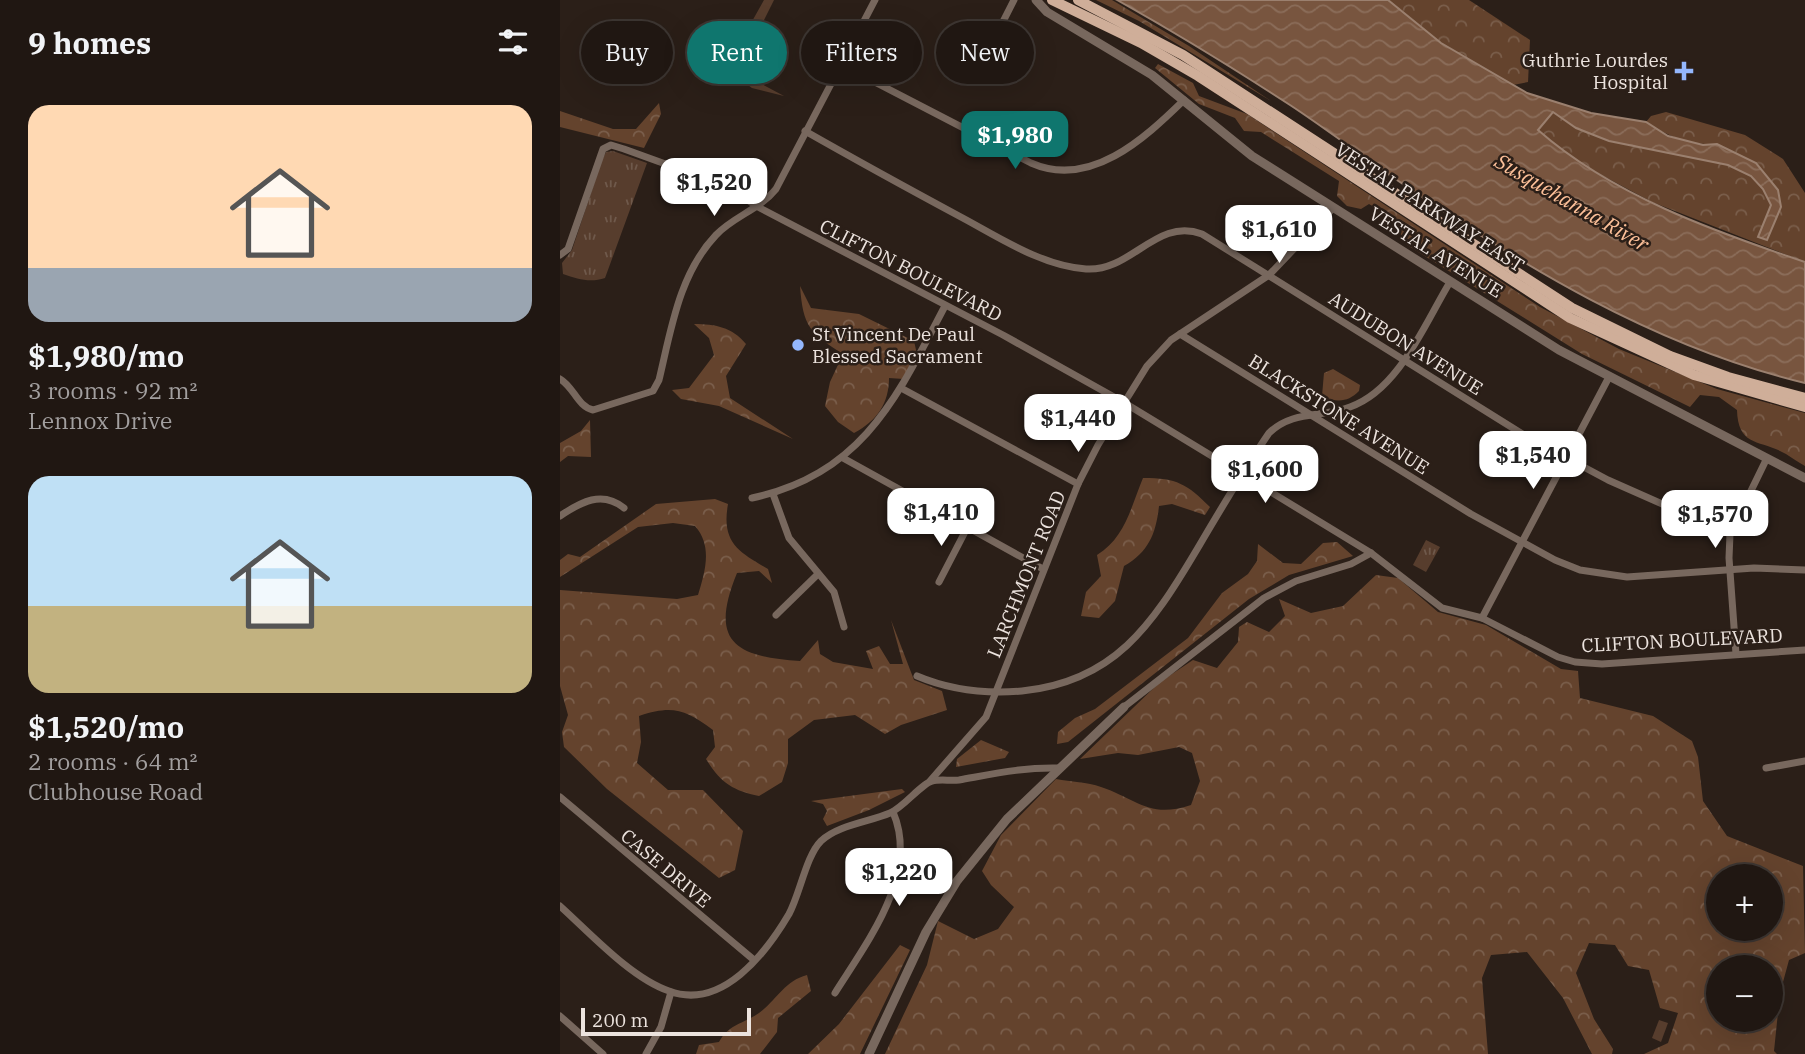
<!DOCTYPE html>
<html lang="en">
<head>
<meta charset="utf-8">
<style>
	:root { --surface:#201712; --page:#28201b; --text:#f1f3f6; --muted:#a29f9f; --line:#3d3632; --accent:#0f766e }
	body { margin:0; font-family:"IBM Plex Serif",serif; background:var(--page); color:var(--text); height:100vh; display:flex; flex-direction:column; font-size:26px; white-space:nowrap }
	* { box-sizing:border-box; margin:0 }
	p { font-size:23px; color:var(--muted) }
	.icon { flex:none; width:38px; height:38px; fill:none; stroke:currentColor; stroke-width:2; stroke-linecap:round; stroke-linejoin:round }
	.map { position:relative; flex:1; overflow:hidden }
	.drawer { display:flex; flex-direction:column; background:var(--surface); width:560px }
	.drawer>* { flex:none }
	.guide { position:absolute; left:21px; top:21px; width:665px; height:63px; display:flex; gap:14px }
	.tools { position:absolute; left:1146px; top:864px; display:grid; gap:14px }
	.tools a { display:grid; place-items:center; width:77px; height:77px; border-radius:50%; background:var(--surface); box-shadow:0 7px 28px #0002,0 0 0 2px var(--line); font-size:35px }
	.scale { position:absolute; left:21px; bottom:18px; width:170px; box-sizing:border-box; padding-left:7px; border:4px solid #ece3de; border-top:0; font-size:19px; line-height:24px; white-space:nowrap; color:#ece3de; -webkit-text-stroke:5px #2b1f18; paint-order:stroke }
	.price { position:absolute; translate:-50% -60px; padding:0 16px; border-radius:14px; background:#fff; color:#222; font-size:23px; line-height:46px; filter:drop-shadow(0 2px 4px #0008) }
	.price::after { content:''; position:absolute; left:50%; top:42px; width:21px; height:16px; margin-left:-10px; background:inherit; clip-path:polygon(0 0,100% 0,50% 100%) }
	.price.current { background:var(--accent); color:#fff }
	ul { padding:0; list-style:none }
	li { display:grid; align-content:center; gap:14px; height:371px; padding:0 28px }
	li span { display:grid; place-items:center; height:217px; border-radius:21px; color:#555 }
	li>.icon { margin-inline-start:auto }
	span .icon { width:126px; height:126px; fill:#fffc; stroke-width:1 }
	li b { font-size:30px }
	h2 { display:flex; justify-content:space-between; align-items:center; height:84px; padding:0 28px; font-size:30px }
	.tag { padding:0 24px; border-radius:32px; background:var(--surface); box-shadow:0 7px 28px #0002,0 0 0 2px var(--line); font-size:24px; line-height:63px }
	.tag.current { background:var(--accent); color:#fff }
	main { display:flex; flex:1; min-height:0 }
	.map>svg:first-child { display:block }
</style>
</head>
<body>
<main>
<section class="drawer">
<h2>9 homes<svg class="icon" aria-label="filters" viewBox="0 0 24 24"><path d="M4 7h16M4 17h16"/><circle cx="9" cy="7" r="2"/><circle cx="15" cy="17" r="2"/></svg></h2>
<ul>
<li><span style="background:linear-gradient(#ffd9b3 75%,#9aa5b1 0)"><svg class="icon" aria-label="home" viewBox="0 0 24 24"><path d="M3 11l9-7 9 7M6 9v11h12V9"/></svg></span><div><b>$1,980/mo</b><p>3 rooms · 92 m²</p><p>Lennox Drive</p></div></li>
<li><span style="background:linear-gradient(#bfe0f5 60%,#c2b280 0)"><svg class="icon" aria-label="home" viewBox="0 0 24 24"><path d="M3 11l9-7 9 7M6 9v11h12V9"/></svg></span><div><b>$1,520/mo</b><p>2 rooms · 64 m²</p><p>Clubhouse Road</p></div></li>
</ul>
</section>
<div class="map">
<svg width="1245" height="1054" viewBox="0 0 1245 1054">
	<defs>
		<pattern id="grass-tufts" width="24" height="20" patternUnits="userSpaceOnUse" patternTransform="scale(1.75)"><rect width="24" height="20" fill="#573d2d"/><path d="M3 7l-1-3M5 7V3M7 7l1-3M15 17l-1-3M17 17v-4M19 17l1-3" fill="none" stroke="#6f594b"/></pattern>
		<pattern id="forest-crowns" width="20" height="18" patternUnits="userSpaceOnUse" patternTransform="scale(1.75)"><rect width="20" height="18" fill="#64432d"/><path d="M2 6a3 3 0 1 1 6 0M12 15a3 3 0 1 1 6 0" fill="none" stroke="#7a5e4b"/></pattern>
		<pattern id="water-waves" width="16" height="10" patternUnits="userSpaceOnUse" patternTransform="scale(1.75)"><rect width="16" height="10" fill="#78553f"/><path d="M0 5q4-4 8 0t8 0" fill="none" stroke="#8b6d5a"/></pattern>
	</defs>
	<rect width="100%" height="100%" fill="#2b1f18"/>
	<g fill="url(#grass-tufts)">
		<path d="M204 0H214L193 42 186 70 190 78 224 96 192 88 180 79 162 75Z"/>
		<path d="M53 151 87 163 45 278C30 283 18 279 3 274L2 263 12 250 42 160 46 152Z"/>
		<path d="M866 540 880 547 866 572 853 565Z"/>
	</g>
	<g fill="url(#forest-crowns)" fill-rule="evenodd">
		<path d="M536 0H552L629 46 711 101 579 21Z"/>
		<path d="M828 0H909L970 40 968 82 953 85 881 43Z"/>
		<path d="M598 64 633 83 639 96 687 114 980 307 1059 349 1157 389 1245 413V466C1238 462 1232 458 1226 454 1201 439 1178 448 1177 410L1159 397 1140 395 1130 407 1022 354 847 245 830 216 809 204 801 209 787 206 777 196 779 181 701 132 684 131 675 118 639 104 595 68Z"/>
		<path d="M99 103 101 114 84 148 0 127V111L53 129H76Z"/>
		<path d="M993 112 1016 128 1049 141 1168 165 1191 176 1203 189 1211 205 1198 236 1218 190 1157 144C1130 146 1108 136 1086 122L1091 116 1106 112 1185 135 1223 159 1245 193V262L1092 202 1019 163 978 130Z"/>
		<path d="M240 286 251 308 299 314 354 341 356 350 344 379 329 378C329 403 317 421 294 433L278 422 265 406 270 382 283 354C250 333 243 327 240 286Z"/>
		<path d="M134 324C155 324 172 327 186 344L166 376 170 398 233 439 159 406 121 399 112 390 129 388 154 355 149 338Z"/>
		<path d="M773 369 800 385 799 391C788 402 777 403 762 396L764 373Z"/>
		<path d="M30 420 31 457 8 456 0 462V443L21 431Z"/>
		<path d="M583 478C617 478 627 484 650 507L645 515 612 504 599 506C596 533 589 552 564 566L555 601 539 618 521 616 526 592 541 576 537 555C565 538 571 507 583 478Z"/>
		<path d="M155 499 168 504C161 543 179 552 208 569L212 583 199 571 177 573C149 641 174 657 240 661L258 640 260 654 273 662 313 669 306 651 319 646 330 664H343L331 620 354 680 382 691 387 710 341 725 325 734 295 715 254 720 228 739V763L222 782 199 796C173 791 160 782 146 759L155 747 153 730C125 709 112 705 79 716L81 742 77 763 108 790H143L183 831 175 870 159 878 47 789 4 747 2 732 8 715 0 686V590L117 599 138 595C145 572 153 546 135 526L113 523 78 527 0 577V560L8 554 20 557 96 504Z"/>
		<path d="M777 542 793 556 729 575 689 599 508 742 497 744 498 732 515 718 535 709 628 638 662 593 688 574 697 561 698 544 723 563 741 564 763 543Z"/>
		<path d="M816 575 838 578 878 612 926 625 1001 669 1018 671 1020 698 1093 716 1132 741 1138 757 1143 801 1167 836 1243 866 1245 953 1229 960 1220 993 1214 1051 1217 1054H1084L1108 1043 1118 1013 1100 1008 1089 970 1068 966 1055 945 1029 943 1016 973 1034 1019 1053 1049 1052 1054H1032L1003 998 967 952 931 955 922 978 928 1054H325L367 965 378 921 414 939 438 929 454 907 431 885 422 871 441 835 496 779C511 782 527 782 541 787 577 799 589 819 631 805L640 781 632 753 619 747 578 755 558 753 520 759 600 682 633 660 657 668 678 642 679 627 687 622 709 632 725 616 719 599 751 613 783 606ZM1158 877H1211V929H1158ZM1158 968H1211V1020H1158Z"/>
		<path d="M421 740 449 752 445 758 396 767 397 759Z"/>
		<path d="M342 789 345 792 309 810 267 826 263 819 267 811 263 804 251 801Z"/>
		<path d="M340 945 350 950 300 1054H248L279 1024Z"/>
		<path d="M247 975 251 991 218 1018 217 1032 200 1054H136L139 1045 159 1042C169 1024 183 1024 199 1013 217 1000 224 981 247 975Z"/>
	</g>
	<path fill="#573d2d" d="M1099 1020 1108 1023 1101 1042 1092 1038Z"/>
	<path fill="url(#water-waves)" stroke="#9b806f" stroke-width="2" d="M557 0H828L881 43 967 93 1031 113 1086 122 1108 136 1143 145 1157 144 1196 163 1218 190 1221 207 1207 240 1198 237 1211 205 1203 189 1191 176 1168 165 1049 141 1016 128 993 112 978 130C1052 195 1153 231 1245 262V383C1095 347 960 265 834 178 799 154 765 128 730 105 673 68 616 33 557 0Z"/>
	<g fill="none" stroke-linecap="round" stroke-linejoin="round">
		<g stroke="#78685e" stroke-width="7">
			<path d="M280 64 471 163C530 189 584 139 624 100"/>
			<path d="M421 65 454 0"/>
			<path d="M245 131C296 160 347 188 399 216 437 236 481 266 526 269 572 272 596 217 642 234L964 435 1048 480 1170 534"/>
			<path d="M0 255 8 249 43 149 51 145 64 149 169 187 198 207 443 335 563 402 811 553 882 608 922 618 998 657 1015 662 1042 664 1245 650"/>
			<path d="M620 334 911 514 995 560 1020 570 1067 577 1194 568 1245 570"/>
			<path d="M0 379C14 387 17 406 33 410L93 391 99 380C111 330 119 274 156 235 174 216 199 210 216 189L315 0"/>
			<path d="M341 388 518 484"/>
			<path d="M283 458 483 569"/>
			<path d="M213 494 229 538 274 592 284 627"/>
			<path d="M192 498C303 474 337 397 385 306"/>
			<path d="M0 516C21 502 42 490 64 508"/>
			<path d="M379 582 407 528"/>
			<path d="M216 615 258 574"/>
			<path d="M922 618 1049 377"/>
			<path d="M1176 654 1169 558 1170 534 1206 460"/>
			<path d="M357 676C390 690 426 694 462 691 554 682 592 625 636 551 659 512 683 471 709 433 733 410 761 418 790 407 839 390 865 323 890 282"/>
			<path d="M564 707 704 598 736 581 791 564 811 553"/>
			<path d="M1206 768 1245 761"/>
			<path d="M370 781 426 717 518 484 538 445 587 366 611 340 709 275 773 208"/>
			<path d="M0 797 194 960"/>
			<path d="M0 906C30 933 71 978 109 991 162 1011 206 953 229 914 240 894 246 856 261 841 278 825 309 822 330 813 344 807 361 784 372 781 380 779 390 781 399 780 433 774 464 767 499 768"/>
			<path d="M275 993C307 942 360 874 333 812"/>
			<path d="M0 1016 43 1054"/>
			<path d="M86 1054 101 1027 111 992"/>
		</g>
		<g stroke="#78685e" stroke-width="9">
			<path d="M476 0 487 12 592 75 692 156 999 350 1245 478"/>
			<path d="M309 1054 366 932 397 881 447 819 564 707"/>
		</g>
		<g stroke="#cfae99" stroke-width="10">
			<path d="M492 0 581 43 638 76 1010 318 1134 375 1245 407"/>
			<path d="M518 0 623 55 1012 308 1110 356 1168 377 1245 398"/>
		</g>
	</g>
	<g fill="#94b7fd" stroke="#2b1f18" stroke-width="2.5">
		<path d="M1120.5 60.5h7v7h7v7h-7v7h-7v-7h-7v-7h7z"/>
		<circle cx="238" cy="345" r="7"/>
	</g>
	<g text-anchor="middle" dominant-baseline="central" stroke-width="5" stroke-linejoin="round" paint-order="stroke">
		<g font-size="19" fill="#ece3de" stroke="#2b1f18" text-anchor="end">
			<text x="1108" y="60">Guthrie Lourdes<tspan x="1108" dy="22">Hospital</tspan></text>
			<text x="252" y="334" text-anchor="start">St Vincent De Paul<tspan x="252" dy="22">Blessed Sacrament</tspan></text>
		</g>
		<g font-size="19" fill="#ece3de" stroke="#2b1f18">
			<text transform="translate(870 207) rotate(33)">VESTAL PARKWAY EAST</text>
			<text transform="translate(876 252) rotate(32)">VESTAL AVENUE</text>
			<text transform="translate(351 270) rotate(27)">CLIFTON BOULEVARD</text>
			<text transform="translate(846 343) rotate(32)">AUDUBON AVENUE</text>
			<text transform="translate(779 414) rotate(32)">BLACKSTONE AVENUE</text>
			<text transform="translate(466 574) rotate(-68)">LARCHMONT ROAD</text>
			<text transform="translate(1122 640) rotate(-3)">CLIFTON BOULEVARD</text>
			<text transform="translate(106 868) rotate(40)">CASE DRIVE</text>
		</g>
		<g font-size="21" font-style="italic" fill="#fdc099" stroke="#2b1f18">
			<text transform="translate(1012 202) rotate(30)">Susquehanna River</text>
		</g>
	</g>
</svg>
<div class="tools">
<a>+</a>
<a>−</a>
</div>
<div class="scale">200 m</div>
<b class="price current" style="left:455px;top:171px">$1,980</b>
<b class="price" style="left:154px;top:218px">$1,520</b>
<b class="price" style="left:719px;top:265px">$1,610</b>
<b class="price" style="left:518px;top:454px">$1,440</b>
<b class="price" style="left:973px;top:491px">$1,540</b>
<b class="price" style="left:705px;top:505px">$1,600</b>
<b class="price" style="left:381px;top:548px">$1,410</b>
<b class="price" style="left:1155px;top:550px">$1,570</b>
<b class="price" style="left:339px;top:908px">$1,220</b>
<div class="guide">
<a class="tag">Buy</a>
<a class="tag current">Rent</a>
<a class="tag">Filters</a>
<a class="tag">New</a>
</div>
</div>
</main>
</body>
</html>
